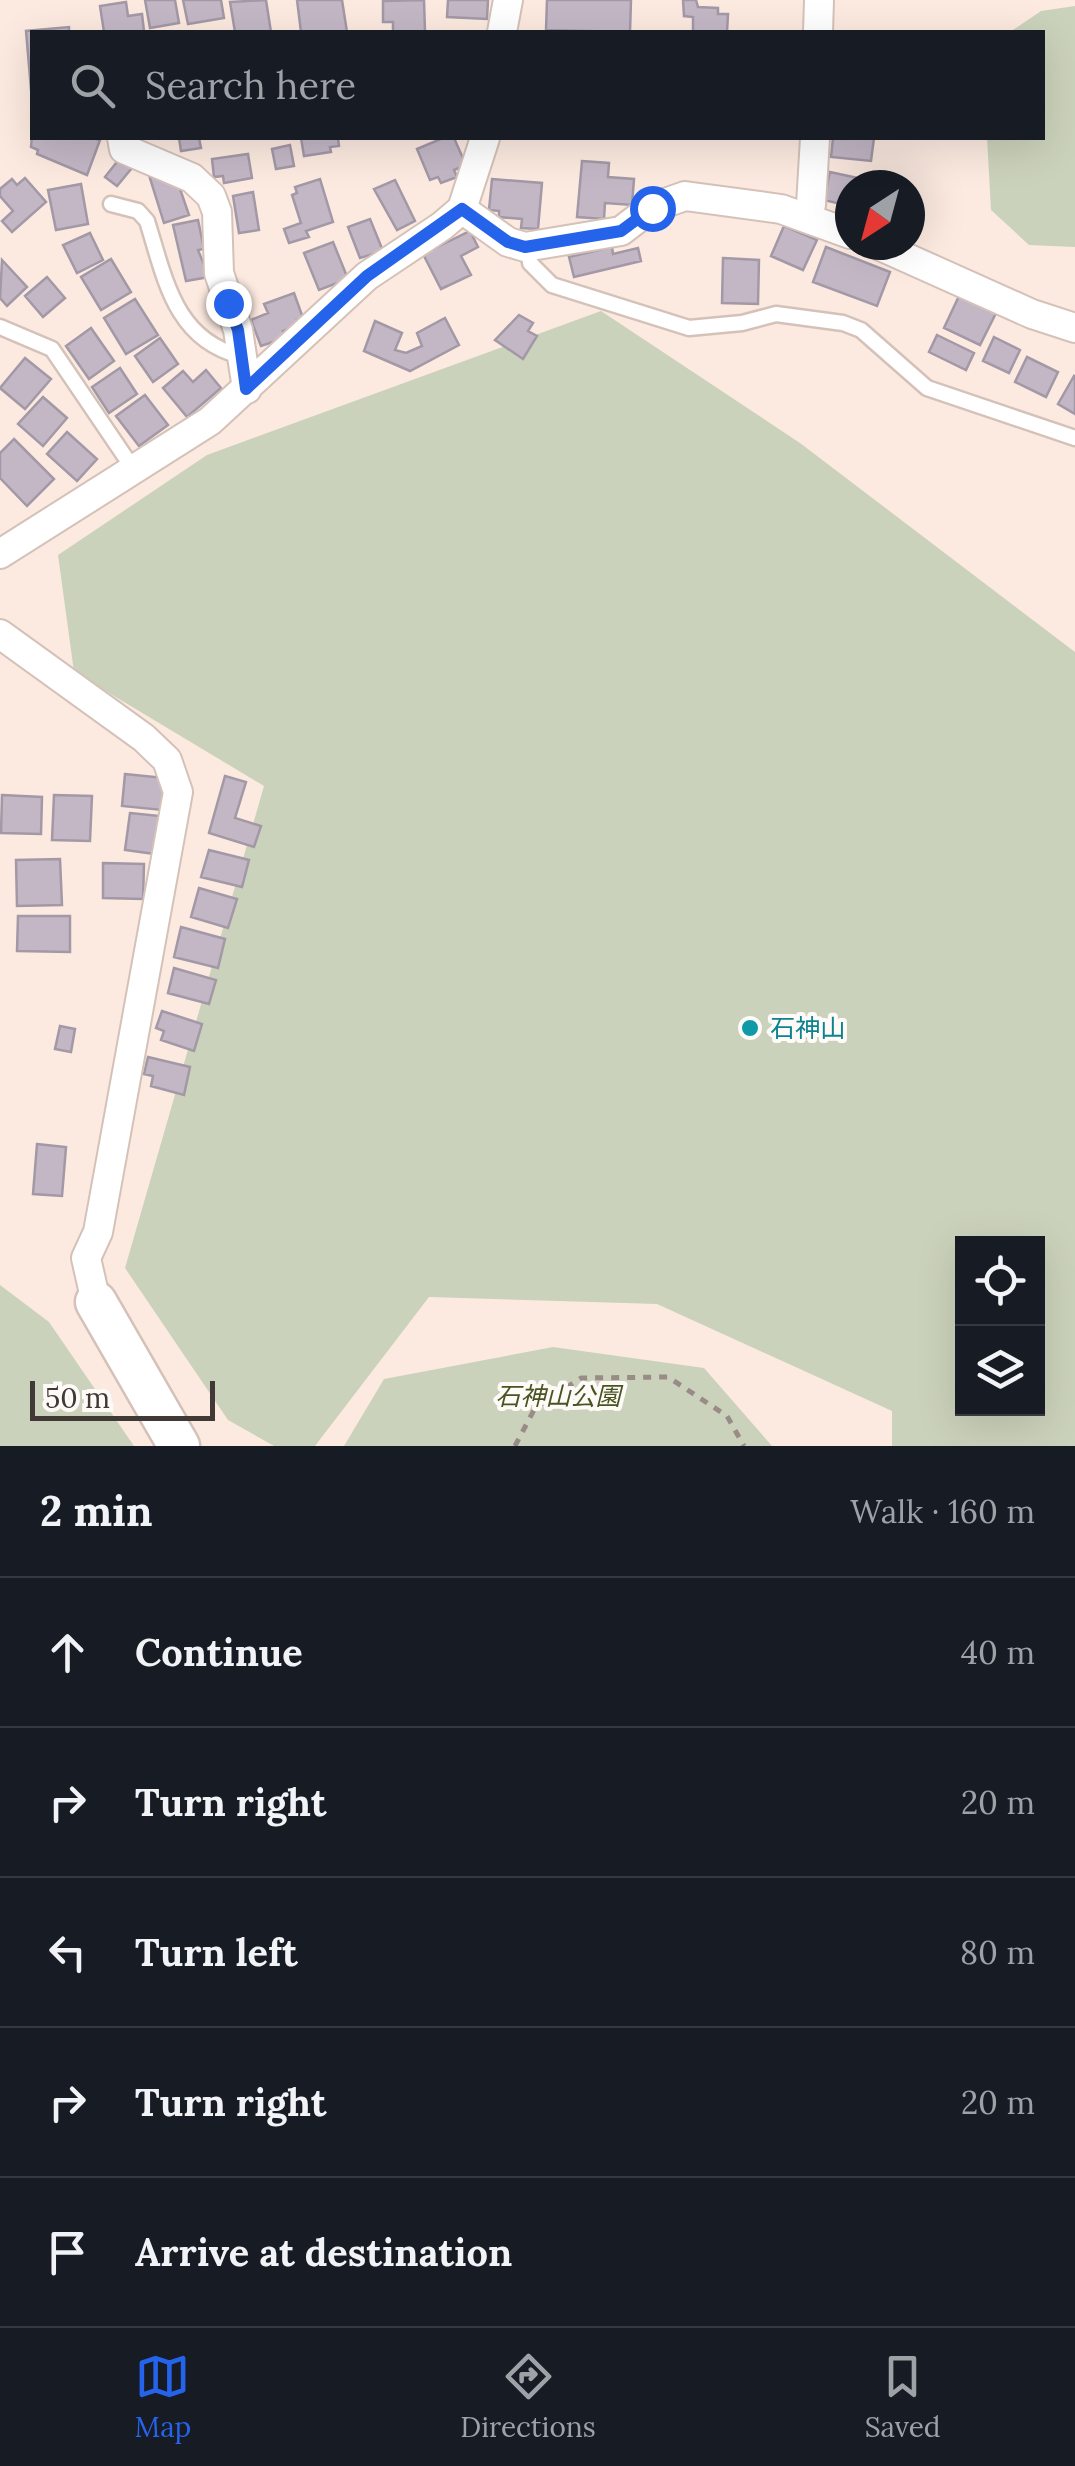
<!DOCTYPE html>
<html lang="en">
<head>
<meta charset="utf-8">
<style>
  :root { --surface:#171b24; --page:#242831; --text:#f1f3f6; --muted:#9ea1a6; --line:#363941; --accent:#2563eb }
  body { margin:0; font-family:Lora,"Noto Sans JP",serif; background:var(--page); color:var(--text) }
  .controls { position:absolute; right:30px; bottom:30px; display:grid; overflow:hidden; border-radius:0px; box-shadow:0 10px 40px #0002 }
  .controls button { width:90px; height:90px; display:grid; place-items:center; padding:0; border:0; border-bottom:2px solid var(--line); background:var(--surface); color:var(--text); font:50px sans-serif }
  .compass { position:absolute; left:835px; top:170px; width:90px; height:90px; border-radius:50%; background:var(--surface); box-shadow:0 10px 40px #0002; rotate:216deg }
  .scale { position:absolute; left:30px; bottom:25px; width:185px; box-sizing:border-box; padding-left:10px; border:5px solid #413936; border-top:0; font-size:28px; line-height:35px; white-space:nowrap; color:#413936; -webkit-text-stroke:8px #fefaf8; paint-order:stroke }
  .stop { position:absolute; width:30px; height:30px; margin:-22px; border:8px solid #2563eb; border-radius:50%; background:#fff }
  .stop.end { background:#2563eb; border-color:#fff; box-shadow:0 2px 10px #0008 }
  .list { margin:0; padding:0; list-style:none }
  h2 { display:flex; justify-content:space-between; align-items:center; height:130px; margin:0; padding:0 40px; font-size:42px }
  h2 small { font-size:32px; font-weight:400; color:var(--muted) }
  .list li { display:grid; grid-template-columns:65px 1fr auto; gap:30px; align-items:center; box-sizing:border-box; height:150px; padding:0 40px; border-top:2px solid var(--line) }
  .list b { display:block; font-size:38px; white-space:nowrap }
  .list em { font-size:32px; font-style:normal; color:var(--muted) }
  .icon { flex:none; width:55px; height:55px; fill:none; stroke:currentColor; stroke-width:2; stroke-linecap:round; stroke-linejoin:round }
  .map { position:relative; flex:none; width:1075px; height:1446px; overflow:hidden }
  .search { position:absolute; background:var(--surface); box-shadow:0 10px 40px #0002; left:30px; right:30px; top:30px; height:110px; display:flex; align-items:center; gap:25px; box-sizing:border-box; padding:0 35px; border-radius:0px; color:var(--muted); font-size:38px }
  .sheet { height:880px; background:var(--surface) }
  nav { display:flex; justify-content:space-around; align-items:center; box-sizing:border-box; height:140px; border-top:2px solid var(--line); background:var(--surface); font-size:28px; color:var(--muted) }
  nav a { display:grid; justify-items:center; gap:5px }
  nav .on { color:var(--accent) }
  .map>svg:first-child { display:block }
</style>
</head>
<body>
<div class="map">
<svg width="1075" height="1446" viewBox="0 0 1075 1446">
  <rect width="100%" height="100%" fill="#fceae0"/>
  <!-- green -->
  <path fill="#cbd2bb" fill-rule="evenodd" d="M1075 6V247L1029 245 991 210 987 138H1042V32H1010L1041 11Z
    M601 311 800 443 1075 652V1446H892V1411L657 1304 429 1297 315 1446H274L228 1420 125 1268 264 786 74 672 58 555 207 455ZM962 1244H1038V1408H962Z
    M0 1285 49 1322 134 1446H0Z
    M553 1347 704 1368 772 1446H344L384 1379Z"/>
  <!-- building -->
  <path fill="#c3b7c6" stroke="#a398a6" stroke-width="2.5" d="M145 0H175L179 23 150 28Z
    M183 0H221L224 18 188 24Z
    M266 0 271 32H235L230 2Z
    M297 0H342L347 32H301Z
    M424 0 425 32H393V22H383V1Z
    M448 0H488L487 19 447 17Z
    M547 0H631L630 32 546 30Z
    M683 0H696L698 7 718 8V14H728L727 32H693V17L684 16Z
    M126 2 128 16 142 14 144 31 104 32 100 6Z
    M69 27V32H32V101L26 31Z
    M32 136 92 138 100 140 87 175 37 154 38 150 31 147Z
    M179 138H199L201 148 181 151Z
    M301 138H338L339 146 330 147 331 152 304 156Z
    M443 138H454L466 165 454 170 457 177 441 183 438 177 430 180 417 149Z
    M833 138H874L871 161 831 157Z
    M290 145 294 166 276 169 272 149Z
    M248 154 252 178 224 183 223 176 214 177 212 159Z
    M120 158 132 168 117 186 105 177Z
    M582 161 609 163 608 177 634 179 632 205 605 203 604 219 577 217Z
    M830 172 867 180 866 185H850V206L824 200Z
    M149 175 177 180 189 215 164 223Z
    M25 178 46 202 12 232 2 221 13 211 0 196V189L12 179 17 185Z
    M320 179 333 222 306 231 309 237 289 243 284 229 301 223 292 195 297 193 295 187Z
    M492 179 542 183 538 229 521 228 522 219 499 217V211L489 210Z
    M395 180 415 221 397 230 374 189Z
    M81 184 88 224 56 230 48 190Z
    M253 192 259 230 239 233 233 196Z
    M370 219 383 251 360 258 348 227Z
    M198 220 204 249 198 250 209 277 186 281 173 225Z
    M784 226 817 240 803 270 771 256Z
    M470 231 478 247 461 256 471 275 441 289 423 254Z
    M90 233 103 260 77 273 63 245Z
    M333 242 348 279 319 290 304 253Z
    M612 247 613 254 638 248 641 261 574 277 569 257Z
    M826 247 890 272 877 306 813 282Z
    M723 258 759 260 758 304 722 303Z
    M111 259 131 292 101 310 81 277Z
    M2 260 27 287 7 306 0 298Z
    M47 277 65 298 43 317 25 296Z
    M294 293 303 318 297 320 299 325 283 331 285 338 261 346 251 320 268 313 264 304Z
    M959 296 996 313 980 345 944 328Z
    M135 299 158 335 126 354 104 318Z
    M519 315 533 323 528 331 537 336 523 359 495 340Z
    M445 318 459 345 410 371 364 351 375 321 402 333 395 350 406 353 422 346 417 333Z
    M91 328 114 361 89 379 66 346Z
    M937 335 974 353 966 370 929 352Z
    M994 337 1020 350 1009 373 983 361Z
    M160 338 178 364 153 382 135 356Z
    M1027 357 1058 372 1046 397 1015 382Z
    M25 358 51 379 25 409 0 388Z
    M120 368 137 394 109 413 92 387Z
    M206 370 221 388 187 417 163 388 183 371 193 382Z
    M1074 376 1075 377V414L1058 404Z
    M145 395 168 425 139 446 116 416Z
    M43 397 67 418 43 446 18 424Z
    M67 432 97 459 77 481 47 454Z
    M14 439 54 479 27 506 0 478V453Z
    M125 774 165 778 162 810 122 806Z
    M225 776 246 782 235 818 261 826 254 847 209 833Z
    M2 795 42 797 41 834 1 833Z
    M54 795 92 796 90 841 52 840Z
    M130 813 160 816 155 854 125 850Z
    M209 850 249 860 242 887 201 877Z
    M60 859 62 905 17 906 16 860Z
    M103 863 144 864 143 899 103 898Z
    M199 888 237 899 228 928 191 917Z
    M18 916H70V952L17 951Z
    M181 927 225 939 218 968 174 957Z
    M174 968 216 980 209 1004 168 993Z
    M162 1011 202 1024 194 1051 161 1040 164 1031 156 1028Z
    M60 1026 75 1029 71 1052 55 1049Z
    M148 1057 190 1067 184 1095 151 1086 153 1076 144 1074Z
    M37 1144 66 1147 62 1196 33 1194Z"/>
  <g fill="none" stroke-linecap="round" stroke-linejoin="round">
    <defs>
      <path id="lane" d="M111 204 138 211 147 221C165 278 174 339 240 356
        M529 246 530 263 552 285 689 328 742 323 776 314 843 323 861 330 927 388 1075 438
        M0 327 52 349 134 470"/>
      <path id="street" d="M502 32 508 0
        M818 32 819 0
        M122 138 124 149 192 178 211 196 217 212 219 273 238 330 247 389
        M462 209 508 242 525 247 621 231 651 208 685 196 781 209 850 234
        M806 217 811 205 815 138
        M878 245 1032 314 1075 328
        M0 554 210 421 367 276 442 226 462 209 485 138
        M0 634 144 738 167 760 178 792 98 1232 86 1258 96 1302"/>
      <path id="secondary" d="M96 1302 179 1446"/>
    </defs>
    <!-- lane casing -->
    <use href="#lane" stroke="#d4c2b9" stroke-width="19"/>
    <!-- street casing -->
    <use href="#street" stroke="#d4c2b9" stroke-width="32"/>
    <!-- secondary casing -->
    <use href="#secondary" stroke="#d4c2b9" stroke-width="45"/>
    <!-- path -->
    <path stroke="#998c86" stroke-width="5" stroke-dasharray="8 8" stroke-linecap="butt" d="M515 1446 535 1408 581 1378 668 1377 727 1416 744 1446"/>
    <!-- lane -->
    <use href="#lane" stroke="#fff" stroke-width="14"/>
    <!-- street -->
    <use href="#street" stroke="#fff" stroke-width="28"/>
    <!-- secondary -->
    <use href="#secondary" stroke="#fff" stroke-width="40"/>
  </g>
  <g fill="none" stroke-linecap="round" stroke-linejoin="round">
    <!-- route -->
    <path stroke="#2563eb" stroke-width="12" d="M228 303 238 330 246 389 367 276 462 209 508 242 525 247 621 231 652 208"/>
  </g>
  <!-- markers -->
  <circle fill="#0f9aa8" stroke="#fefaf8" stroke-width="4" cx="750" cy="1028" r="10"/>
  <g text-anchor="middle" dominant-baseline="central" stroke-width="8" stroke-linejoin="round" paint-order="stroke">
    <!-- culture labels -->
    <g font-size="25" fill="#0d838f" stroke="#fefaf8" text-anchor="start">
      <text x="770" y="1028">石神山</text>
    </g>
    <!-- park labels -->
    <g font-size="25" font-style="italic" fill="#495521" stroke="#fefaf8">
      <text x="558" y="1396">石神山公園</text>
    </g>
  </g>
</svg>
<div class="controls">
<button><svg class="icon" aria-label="locate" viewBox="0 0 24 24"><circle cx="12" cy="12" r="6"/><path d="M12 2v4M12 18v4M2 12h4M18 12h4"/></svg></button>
<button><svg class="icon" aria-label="layers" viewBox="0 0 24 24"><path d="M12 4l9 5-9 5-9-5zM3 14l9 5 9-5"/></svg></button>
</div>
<svg class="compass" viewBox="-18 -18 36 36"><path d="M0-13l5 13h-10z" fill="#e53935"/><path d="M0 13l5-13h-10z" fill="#9ea1a6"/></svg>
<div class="scale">50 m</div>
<div class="stop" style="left:652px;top:208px"></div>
<div class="stop end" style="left:228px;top:303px"></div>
<div class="search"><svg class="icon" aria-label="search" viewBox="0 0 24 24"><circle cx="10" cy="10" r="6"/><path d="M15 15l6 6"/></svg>Search here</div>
</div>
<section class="sheet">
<h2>2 min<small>Walk · 160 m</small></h2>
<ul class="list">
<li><svg class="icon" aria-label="ahead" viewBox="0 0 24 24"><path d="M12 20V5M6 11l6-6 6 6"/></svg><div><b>Continue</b></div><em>40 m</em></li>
<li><svg class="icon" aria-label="right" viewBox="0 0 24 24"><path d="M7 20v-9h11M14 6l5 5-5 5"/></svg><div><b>Turn right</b></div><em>20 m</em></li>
<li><svg class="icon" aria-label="left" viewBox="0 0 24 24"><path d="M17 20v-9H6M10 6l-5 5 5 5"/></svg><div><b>Turn left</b></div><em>80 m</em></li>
<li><svg class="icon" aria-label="right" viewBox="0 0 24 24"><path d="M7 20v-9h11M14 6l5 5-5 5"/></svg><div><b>Turn right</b></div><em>20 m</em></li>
<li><svg class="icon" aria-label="arrive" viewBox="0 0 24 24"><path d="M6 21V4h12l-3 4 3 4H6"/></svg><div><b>Arrive at destination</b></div></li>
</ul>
</section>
<nav>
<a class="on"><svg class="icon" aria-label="map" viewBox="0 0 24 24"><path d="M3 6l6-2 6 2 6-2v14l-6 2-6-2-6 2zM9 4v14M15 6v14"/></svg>Map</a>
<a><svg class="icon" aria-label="directions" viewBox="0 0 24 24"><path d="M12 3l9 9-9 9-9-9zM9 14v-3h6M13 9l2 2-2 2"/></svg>Directions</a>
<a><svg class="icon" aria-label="saved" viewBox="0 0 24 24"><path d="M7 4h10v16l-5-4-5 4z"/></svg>Saved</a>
</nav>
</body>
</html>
